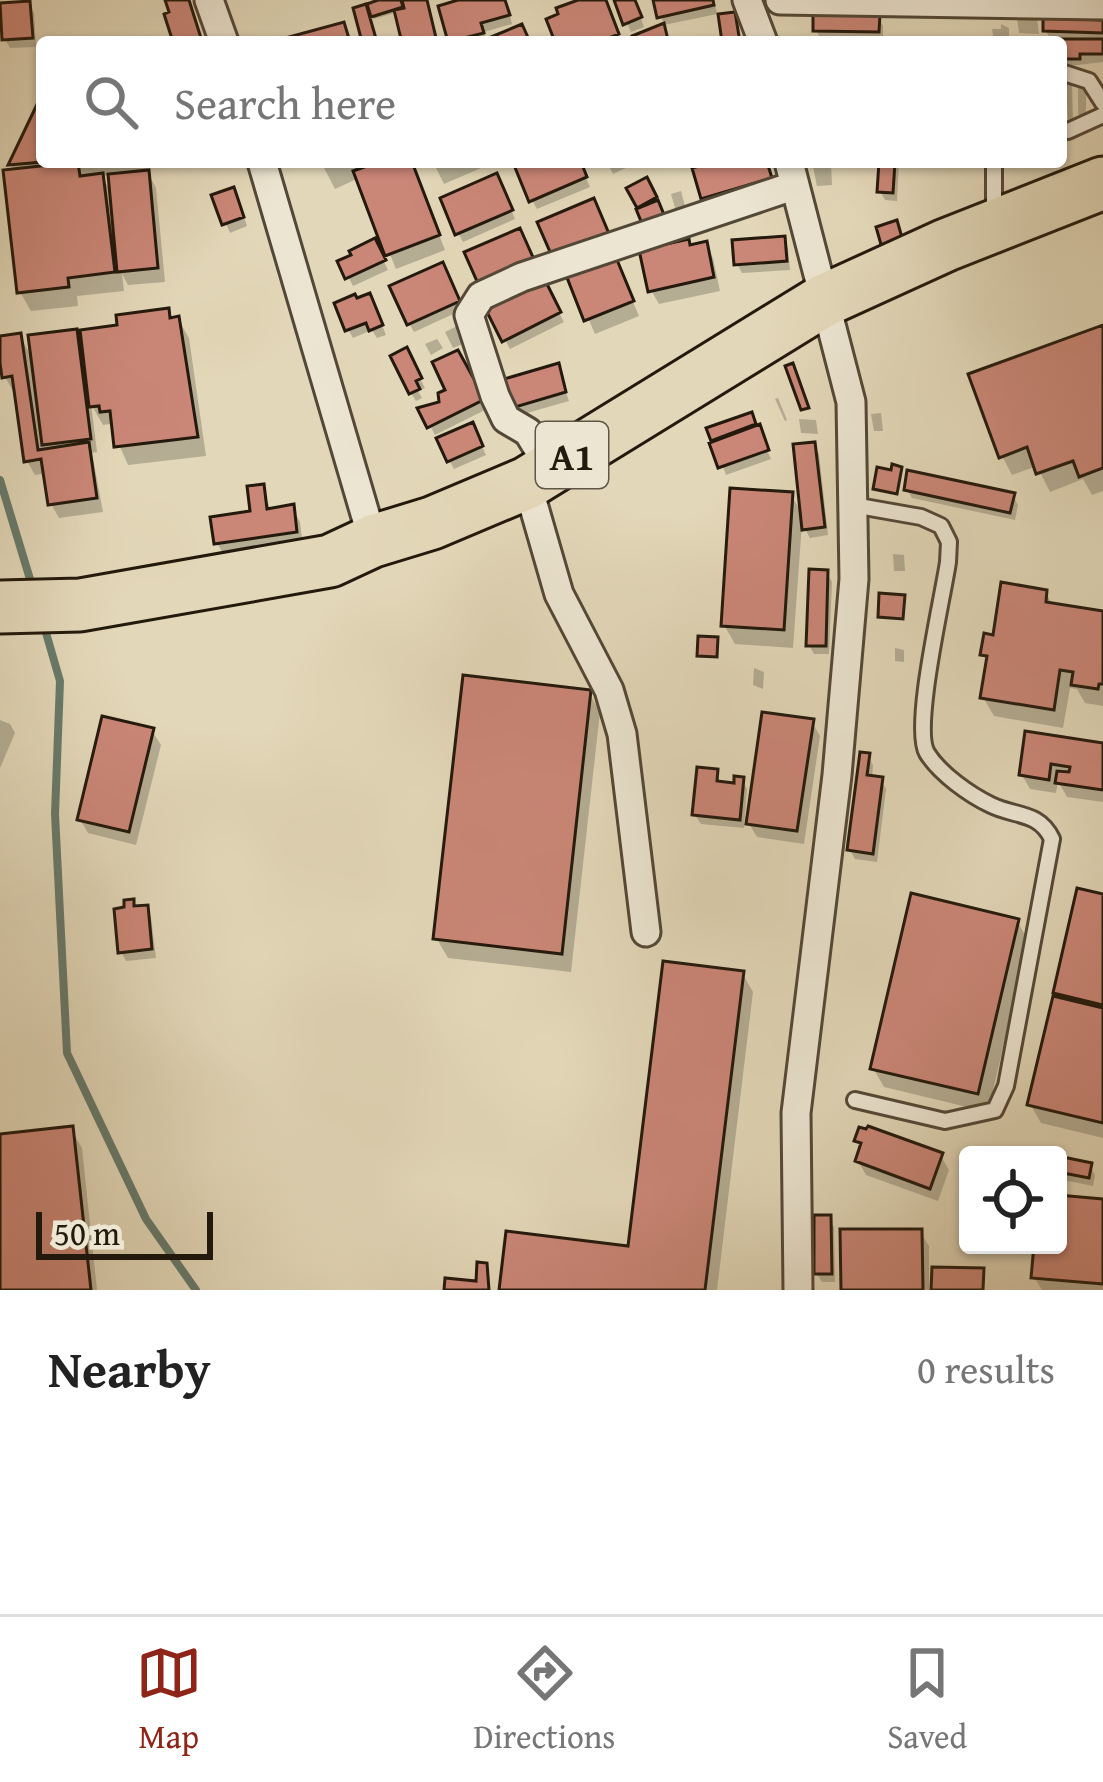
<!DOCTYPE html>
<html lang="en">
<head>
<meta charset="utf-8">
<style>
  :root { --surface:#fff; --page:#f6f6f6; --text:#222; --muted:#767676; --line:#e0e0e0; --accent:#8f2418 }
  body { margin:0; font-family:"Gentium Book Plus",serif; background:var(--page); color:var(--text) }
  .controls { position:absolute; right:36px; bottom:36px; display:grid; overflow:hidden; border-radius:12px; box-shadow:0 3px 9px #0004 }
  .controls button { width:108px; height:108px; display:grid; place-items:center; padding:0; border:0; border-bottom:3px solid var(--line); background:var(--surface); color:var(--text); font:60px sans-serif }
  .scale { position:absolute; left:36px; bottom:30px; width:177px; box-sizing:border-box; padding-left:12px; border:6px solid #23190c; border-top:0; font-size:33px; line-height:42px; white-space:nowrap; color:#23190c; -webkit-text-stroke:9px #ece5d1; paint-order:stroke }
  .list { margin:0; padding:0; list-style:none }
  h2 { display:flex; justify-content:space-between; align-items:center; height:156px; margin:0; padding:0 48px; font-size:51px }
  h2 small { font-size:39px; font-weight:400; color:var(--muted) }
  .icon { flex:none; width:66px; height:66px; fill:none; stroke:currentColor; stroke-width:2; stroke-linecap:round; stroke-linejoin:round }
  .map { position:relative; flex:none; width:1103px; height:1290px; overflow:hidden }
  .search { position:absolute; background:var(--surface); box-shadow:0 3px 9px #0004; left:36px; right:36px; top:36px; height:132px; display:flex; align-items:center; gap:30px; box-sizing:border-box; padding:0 42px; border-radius:12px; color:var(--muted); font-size:45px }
  .sheet { height:324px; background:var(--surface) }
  nav { display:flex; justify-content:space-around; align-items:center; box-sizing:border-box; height:168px; border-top:3px solid var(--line); background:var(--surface); font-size:33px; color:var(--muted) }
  nav a { display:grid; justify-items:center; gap:6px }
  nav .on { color:var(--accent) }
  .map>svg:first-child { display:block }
</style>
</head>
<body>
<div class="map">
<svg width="1103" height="1290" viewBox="0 0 1103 1290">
  <rect width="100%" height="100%" fill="#e2d7b8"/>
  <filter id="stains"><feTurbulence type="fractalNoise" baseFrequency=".00167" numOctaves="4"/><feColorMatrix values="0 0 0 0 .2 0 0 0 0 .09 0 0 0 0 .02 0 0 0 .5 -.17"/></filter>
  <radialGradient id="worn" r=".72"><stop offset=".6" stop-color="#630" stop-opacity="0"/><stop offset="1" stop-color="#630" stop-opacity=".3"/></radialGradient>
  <!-- shadow -->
  <path fill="#0003" fill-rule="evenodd" d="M388 0H399L404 16 426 0 433 42H403L398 12 374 19 370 5Z
    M469 0H506L512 24 484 32 487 42H451L442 8Z
    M586 0H605L622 42H558Z
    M617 0H634L644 27 631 32Z
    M656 0H714L717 14 664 25Z
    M28 4 34 13 36 47 10 48 5 40Z
    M878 17 883 26V40L822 42 816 30Z
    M1017 18H1037L1039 34 1019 33Z
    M1103 23V62L1061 67V42H1043H1052L1046 31Z
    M1001 24 1009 28V42H994L992 29H1001Z
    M1070 81 1072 85 1073 122 1068 119 1066 82Z
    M1078 82 1086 86V119L1078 114Z
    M42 101V162H147L148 173 156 188 165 282 128 285 122 274 124 291 77 296 78 306 31 311 20 292 15 171 11 165ZM111 175 113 196 102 176Z
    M321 162H411L445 250 396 269 359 178 335 189Z
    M433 162H495L444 184Z
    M528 162H579L590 187 537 209 532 200Z
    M607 162H639L613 174Z
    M724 162H767L774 187 709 206 704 198Z
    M812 162H831L832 185 817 186Z
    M882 162H899L897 201 885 200 880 191Z
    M501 185 515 219 463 242 458 233Z
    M681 191 682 195 688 216 677 215 671 194Z
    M215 197 238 200 247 226 230 233Z
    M783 240 788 248 790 270 742 273 737 264Z
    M374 242 388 270 353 286 341 263Z
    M705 244 713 258 720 291 659 304 651 290 691 248Z
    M577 268 621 273 639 316 595 334 568 272Z
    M446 274 462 310 414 332 409 323Z
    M544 284 564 322 510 349 490 311Z
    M374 305 386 335 377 338 372 330 353 338 348 329Z
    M167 312 172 320 178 319 189 338 206 456 128 465 110 424 103 425 91 404 97 452 92 453 103 512 59 518 51 504 46 473 35 475 27 461 17 390 13 391 5 377 0 339 20 336 34 361 75 332 85 350 120 328Z
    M457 326 465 343 453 348 445 332Z
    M1103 328V491L1092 495 1083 479 1050 492 1037 466 1012 475 1002 456Z
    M437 339 443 348 431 355 425 344Z
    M406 351 425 388 418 391 422 398 416 401 411 393Z
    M456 354 487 409 435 435 422 410 443 404 449 391Z
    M557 367 569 401 520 415 515 407Z
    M778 398 787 420 785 421 775 399Z
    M881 413 883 431H874L871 414Z
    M750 415 771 459 726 475 710 430Z
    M799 419 816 420 818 434 801 433Z
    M477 435 486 455 454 469 449 460Z
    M814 445 819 454 828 535 810 538 802 523 793 648 735 644 724 625 791 495 804 516Z
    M262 487 271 511 292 508 300 522 303 546 225 557 217 543 254 513Z
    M907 489 1013 496 1018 505 1015 520 912 498Z
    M893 554 904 555 905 571H894Z
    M827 573 832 582 829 654H814L809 645Z
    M1046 593 1053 606 1103 615V706L1085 703 1077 689 1070 688 1063 728 994 716 983 697 988 664 983 654Z
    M895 648 904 650V662L895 661Z
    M754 668 764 672 763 689 753 685Z
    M589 693 600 712 571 972 448 958 437 939Z
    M0 720 10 724 15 733 0 768Z
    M812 722 820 736 804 844 757 837 745 817H750Z
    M152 731 161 745 136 845 88 833 80 819Z
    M1028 735 1103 746V802L1067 797 1058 781 1056 793 1030 789 1022 775Z
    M868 756 873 765 872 779 881 780 886 789 877 862 855 859 850 850Z
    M716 772 721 784 736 786 742 780 747 789 744 828 701 824 695 815Z
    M1103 897V1138L1041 1123 1030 1104 1061 1001 1056 992Z
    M146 908 151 917 156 958 126 961 121 952 136 909Z
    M1017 921 1028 940 988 1112 884 1087 873 1068Z
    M742 973 753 992 717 1290H502L631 1250Z
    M71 1129 82 1148 97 1290H0V1137Z
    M857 1140 941 1156 949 1170 938 1201 866 1175 858 1161 862 1150Z
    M1058 1159 1090 1166 1095 1175 1093 1186 1058 1179Z
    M1058 1198 1103 1202V1290H1042L1034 1277 1037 1245H1058Z
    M829 1218 834 1227 835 1282H822L817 1274Z
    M920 1232 929 1246V1290H844Z"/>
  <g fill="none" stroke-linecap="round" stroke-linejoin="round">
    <!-- stream -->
    <path stroke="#677a6b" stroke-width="8" d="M0 480 33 589
      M44 626 60 681 55 814 67 1053 146 1219 196 1290"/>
  </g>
  <!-- building -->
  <path fill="#ca8677" stroke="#23190c" stroke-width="3" d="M165 0H189L201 38 173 42 164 14 169 12Z
    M378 0H401L403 7 371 17 367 4Z
    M402 0H427L437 42H396L401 39 394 10 404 8Z
    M458 0H505L510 15 481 23 484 33 448 42 438 6Z
    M578 0H606L619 34 599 42H555L546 19 558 14 556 8Z
    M614 0H635L642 17 623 25Z
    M653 0H713L714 5 657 18Z
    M30 1 33 38 2 40 0 3Z
    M366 4 377 42H362L353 8Z
    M735 12 740 42H722L718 14Z
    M813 13 880 14 879 32 813 31Z
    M1043 18 1103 20V33L1043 31Z
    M344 22 350 42H291L289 37Z
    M664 23 668 40 633 42 632 36Z
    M522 24 530 42H479Z
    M1040 39H1103V54H1080V59H1061V42H1040Z
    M42 94 43 162 8 165Z
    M78 162 80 176 103 173 115 272 68 278 69 287 17 293 3 170Z
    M378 162H412L440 235 385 256 353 171Z
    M520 162H581L587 177 529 202 514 165Z
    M714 162H767L772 178 701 199 692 168Z
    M879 162H895L893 193 877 192Z
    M149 170 158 268 117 272 108 174Z
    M497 173 513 210 455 235 440 198Z
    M647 177 657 197 637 208 626 188Z
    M234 187 244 217 222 225 211 195Z
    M594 198 610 236 554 261 537 222Z
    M658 200 665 217 643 226 636 209Z
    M897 220 903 241 882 248 876 227Z
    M520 228 536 264 480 288 464 252Z
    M785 236 787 261 734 265 732 240Z
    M375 238 386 260 345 279 337 261 351 255 349 251Z
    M689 239 690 245 707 241 714 277 648 292 639 250Z
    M615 255 634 301 584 321 566 275Z
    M443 262 460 301 407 325 389 286Z
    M545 280 561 312 502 342 486 310Z
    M370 293 383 325 369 331 366 323 345 331 334 303 355 294 357 298Z
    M169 308 170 318 179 316 198 437 114 447 110 411 100 412 99 406 89 407 80 330 117 325 116 315Z
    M1103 325V468L1079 477 1073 461 1036 474 1027 447 999 458 968 374Z
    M77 329 91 439 42 445 28 335Z
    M21 333 38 450 89 442 97 498 48 505 41 459 24 462 12 376 2 378 0 363V336Z
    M407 347 422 378 416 381 420 389 409 394 390 356Z
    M458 350 485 399 427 428 417 408 439 402 438 393 445 390 432 362Z
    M559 363 566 392 512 408 504 379Z
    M793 363 809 408 801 410 785 366Z
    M752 412 756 424 711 441 706 428Z
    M473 422 483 446 447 462 436 438Z
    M760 424 769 450 718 468 709 443Z
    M815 442 825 527 802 530 793 444Z
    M892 464 902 467 897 494 873 489 877 467 891 470Z
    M907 470 1015 493 1010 513 904 490Z
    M264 484 267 509 294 504 297 532 214 544 210 517 250 511 247 486Z
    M730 488 793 492 784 630 721 626Z
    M809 569 828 570 826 646H806Z
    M1001 582 1047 590 1046 602 1103 611V684H1099L1098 689 1071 685 1073 672 1060 670 1054 710 980 698 987 656 980 655 984 633 993 635Z
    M879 593 905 595 903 619 878 617Z
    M698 636 718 637 717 657 697 656Z
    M463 675 591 690 562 954 433 939Z
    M762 712 814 719 797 831 746 824Z
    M102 716 154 728 129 832 77 820Z
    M1025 731 1103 743V790L1055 783 1057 771 1069 772 1070 767 1051 764 1049 780 1019 775Z
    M860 752 870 753 867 775 883 777 873 854 847 850Z
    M697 767 718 769 717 781 734 783V776L744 777 740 820 692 815Z
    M1077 888 1103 894V1005L1053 993Z
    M911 893 1019 919 978 1094 870 1069Z
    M134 899V906L148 905 152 949 118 953 114 909 124 907V900Z
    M663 961 744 971 705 1290H499L506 1231 628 1246Z
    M1053 996 1103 1008V1123L1027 1105Z
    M73 1126 91 1290H0V1134Z
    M868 1126 943 1153 930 1189 855 1161 861 1143 854 1141 859 1127 866 1129Z
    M1058 1156 1092 1163 1089 1178 1058 1172Z
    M1058 1195 1103 1199V1284L1031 1278 1034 1245H1058Z
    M814 1215H831L832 1274H814Z
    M840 1229H922L923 1290H841Z
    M477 1262 487 1263 489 1290H444L445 1278 476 1281Z
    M932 1267 984 1268 983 1290H931Z"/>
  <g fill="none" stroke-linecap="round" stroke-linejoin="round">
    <defs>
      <path id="lane" d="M1061 72 1089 81 1103 103
        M1061 130 1068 131 1103 115
        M994 213V162
        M853 505 921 517 941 526 949 542 948 562C943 597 912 728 927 753 940 774 970 795 991 805 1015 817 1039 811 1052 839L1006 1086 995 1110 945 1121 855 1100"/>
      <path id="street" d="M209 0 224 42
        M747 0 763 42
        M780 0 1103 5
        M262 162 373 541
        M789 162 851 402 854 579 837 775 796 1113 798 1290
        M550 468 528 432 506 419 495 396 469 315 481 296 522 277 793 186
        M527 483 559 594 609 690 622 734 646 932"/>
      <path id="highway" d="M0 607 80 605 330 561 373 541 432 523 527 483 823 301 946 245 1103 183"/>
    </defs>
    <!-- lane casing -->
    <use href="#lane" stroke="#534837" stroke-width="20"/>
    <!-- street casing -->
    <use href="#street" stroke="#534837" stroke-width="33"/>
    <!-- highway casing -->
    <use href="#highway" stroke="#23190c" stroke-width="57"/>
    <!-- lane -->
    <use href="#lane" stroke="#ece5d1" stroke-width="14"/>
    <!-- street -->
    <use href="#street" stroke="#ece5d1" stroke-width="27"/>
    <!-- highway -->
    <use href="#highway" stroke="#e2d7b8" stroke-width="51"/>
  </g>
  <g text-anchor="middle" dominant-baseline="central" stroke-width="10" stroke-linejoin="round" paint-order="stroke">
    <!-- shield labels -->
    <rect fill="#ece5d1" stroke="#5f5647" stroke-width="3" x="536" y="422" width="72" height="66" rx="9"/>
    <g font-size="39" font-weight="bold" fill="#23190c">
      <text x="572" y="455">A1</text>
    </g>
  </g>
  <rect width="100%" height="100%" filter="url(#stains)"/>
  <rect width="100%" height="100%" fill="url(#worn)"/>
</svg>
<div class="controls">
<button><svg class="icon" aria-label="locate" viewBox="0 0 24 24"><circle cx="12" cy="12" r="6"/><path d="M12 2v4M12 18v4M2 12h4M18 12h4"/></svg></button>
</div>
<div class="scale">50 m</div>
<div class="search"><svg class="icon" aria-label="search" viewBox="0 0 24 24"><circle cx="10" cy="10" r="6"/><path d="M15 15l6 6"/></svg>Search here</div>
</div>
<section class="sheet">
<h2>Nearby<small>0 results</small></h2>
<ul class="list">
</ul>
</section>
<nav>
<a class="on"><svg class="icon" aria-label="map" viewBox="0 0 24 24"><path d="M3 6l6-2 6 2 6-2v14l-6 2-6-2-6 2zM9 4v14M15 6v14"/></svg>Map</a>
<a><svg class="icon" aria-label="directions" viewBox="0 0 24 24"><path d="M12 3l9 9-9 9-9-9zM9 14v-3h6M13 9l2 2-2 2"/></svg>Directions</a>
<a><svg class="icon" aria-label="saved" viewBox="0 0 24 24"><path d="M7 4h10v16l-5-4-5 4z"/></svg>Saved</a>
</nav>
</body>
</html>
